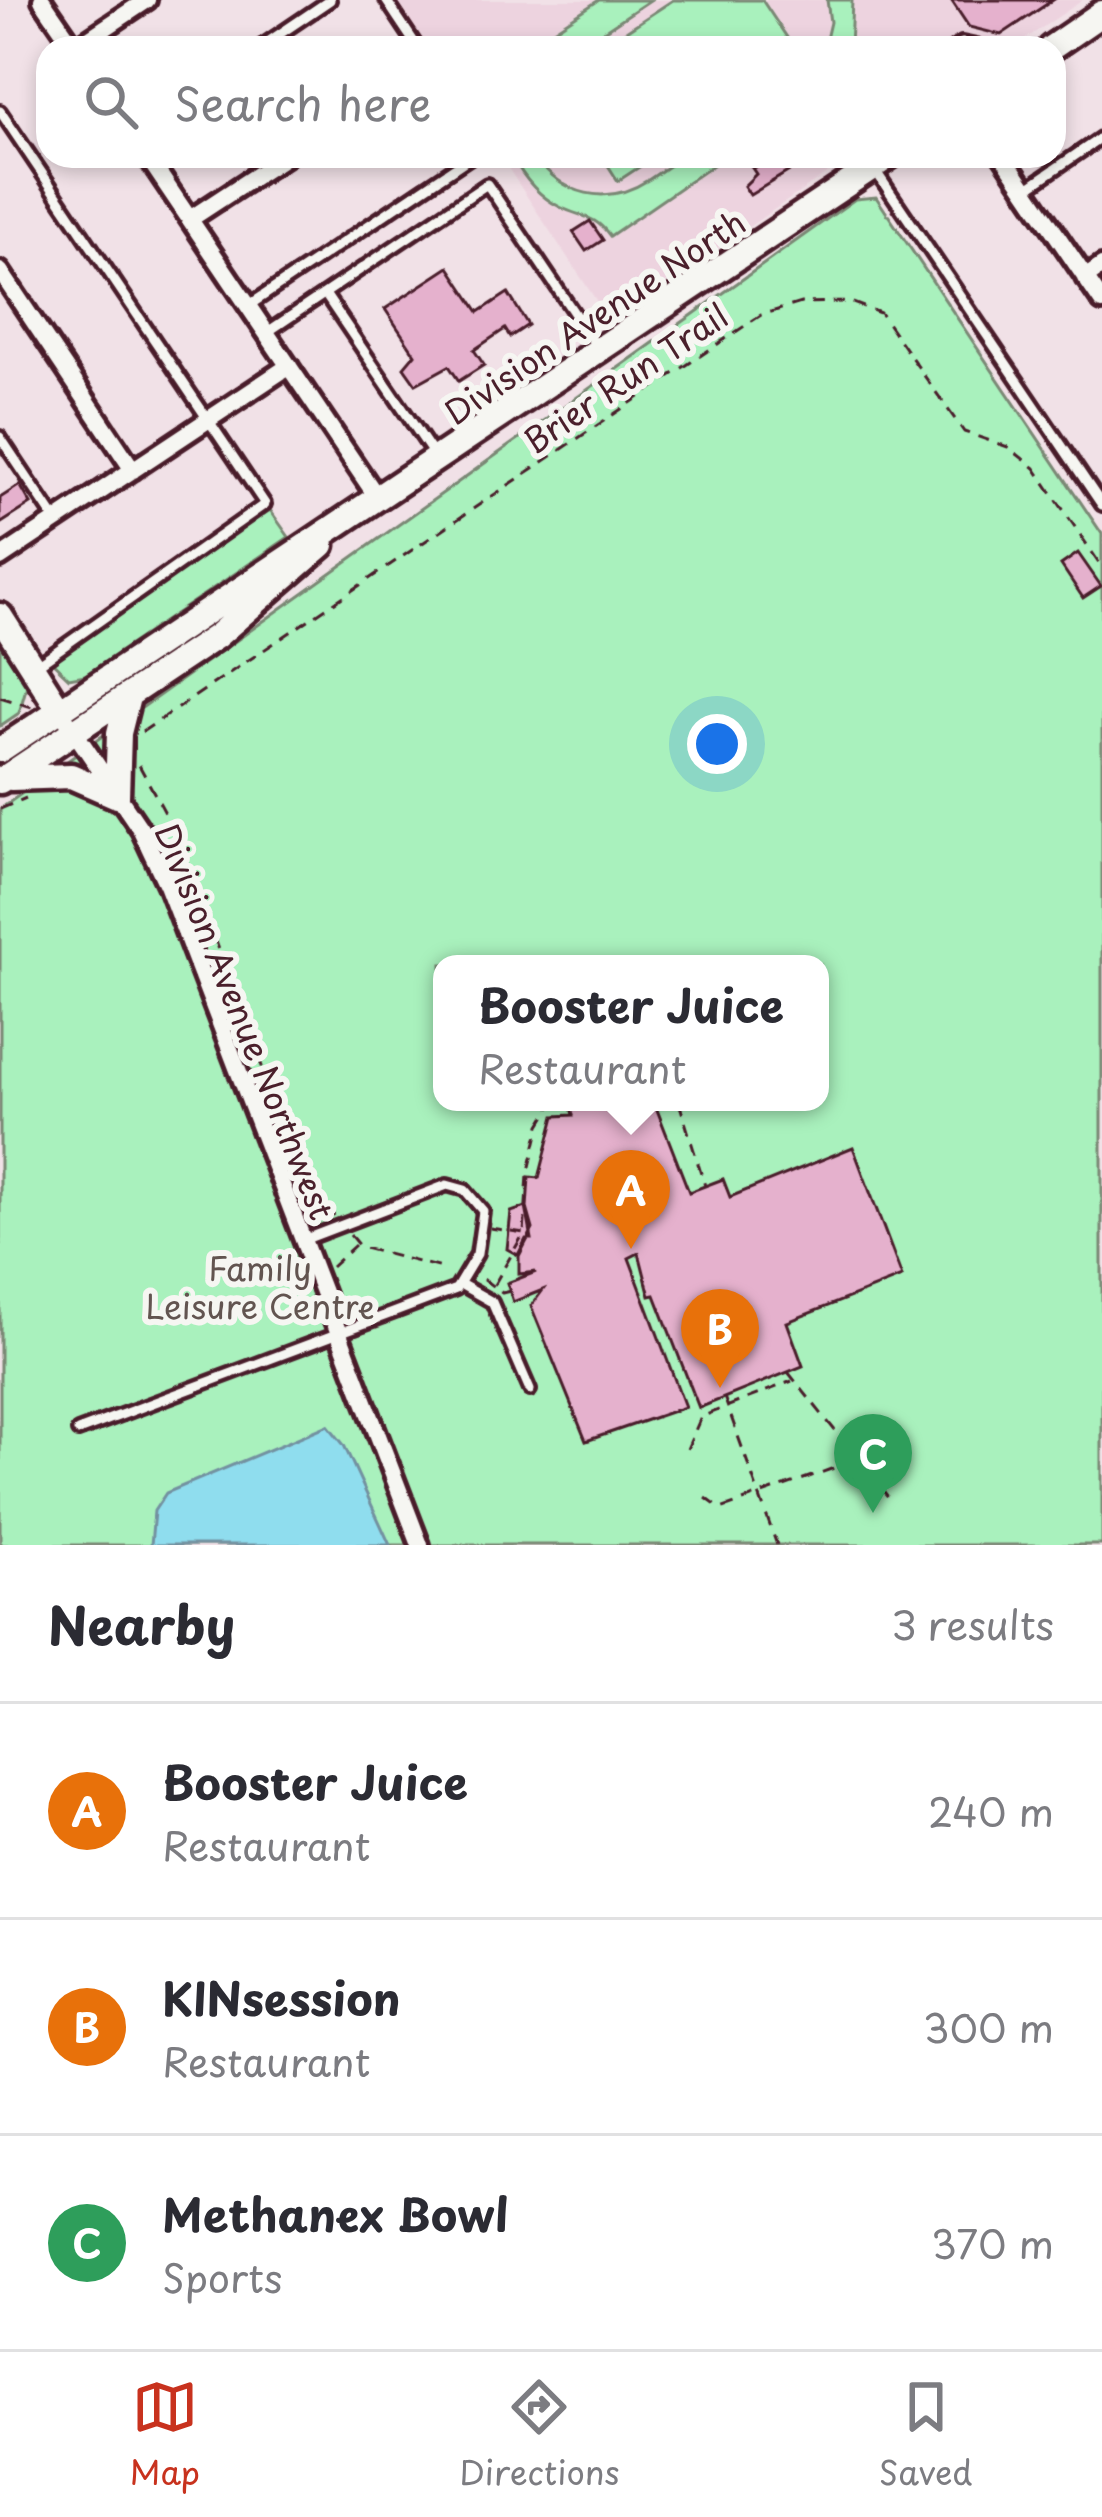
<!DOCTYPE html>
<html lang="en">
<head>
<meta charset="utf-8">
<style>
  :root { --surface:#fff; --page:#f2f2f3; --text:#2b2b33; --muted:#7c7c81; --line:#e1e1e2; --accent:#c8321e }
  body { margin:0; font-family:"Playpen Sans",sans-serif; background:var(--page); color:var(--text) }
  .you { position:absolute; left:717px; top:744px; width:42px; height:42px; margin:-30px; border:9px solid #fff; border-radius:50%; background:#1a73e8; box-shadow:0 0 0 18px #1a73e833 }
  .badge { display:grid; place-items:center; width:78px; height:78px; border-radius:50%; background:var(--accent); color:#fff; font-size:39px; font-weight:700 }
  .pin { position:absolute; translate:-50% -99px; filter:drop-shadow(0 3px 6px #0008) }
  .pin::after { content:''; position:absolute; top:63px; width:42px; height:36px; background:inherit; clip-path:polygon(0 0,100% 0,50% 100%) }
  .popup { position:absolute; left:433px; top:955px; width:396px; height:156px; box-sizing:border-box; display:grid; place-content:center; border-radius:24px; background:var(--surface); filter:drop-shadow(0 3px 9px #0005); font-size:39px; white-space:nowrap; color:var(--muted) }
  .popup b { font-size:45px; color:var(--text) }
  .popup::after { content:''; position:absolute; left:50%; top:100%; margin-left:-24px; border:24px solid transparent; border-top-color:var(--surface) }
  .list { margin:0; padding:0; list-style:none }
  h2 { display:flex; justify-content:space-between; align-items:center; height:156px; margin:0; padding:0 48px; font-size:51px }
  h2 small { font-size:39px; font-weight:400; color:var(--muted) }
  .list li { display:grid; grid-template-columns:78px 1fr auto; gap:36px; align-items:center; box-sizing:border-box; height:216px; padding:0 48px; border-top:3px solid var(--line) }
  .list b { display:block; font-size:45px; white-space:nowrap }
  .list p { margin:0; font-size:39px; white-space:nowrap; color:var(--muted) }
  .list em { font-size:39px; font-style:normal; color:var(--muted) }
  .icon { flex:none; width:66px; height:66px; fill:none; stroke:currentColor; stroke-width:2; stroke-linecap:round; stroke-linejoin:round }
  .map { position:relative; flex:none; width:1102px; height:1545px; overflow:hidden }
  .search { position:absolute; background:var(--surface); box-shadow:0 6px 18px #0003; left:36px; right:36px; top:36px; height:132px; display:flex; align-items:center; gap:30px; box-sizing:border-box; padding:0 42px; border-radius:36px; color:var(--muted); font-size:45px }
  .sheet { height:804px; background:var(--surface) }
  nav { display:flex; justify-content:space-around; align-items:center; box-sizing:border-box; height:168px; border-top:3px solid var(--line); background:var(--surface); font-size:33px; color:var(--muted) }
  nav a { display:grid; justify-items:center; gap:6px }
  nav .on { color:var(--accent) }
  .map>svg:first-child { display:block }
</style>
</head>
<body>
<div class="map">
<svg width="1102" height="1545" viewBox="0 0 1102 1545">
  <rect width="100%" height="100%" fill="#f1e1e7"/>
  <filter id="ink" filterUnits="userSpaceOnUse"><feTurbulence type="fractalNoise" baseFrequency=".00833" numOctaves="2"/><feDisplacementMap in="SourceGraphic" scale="24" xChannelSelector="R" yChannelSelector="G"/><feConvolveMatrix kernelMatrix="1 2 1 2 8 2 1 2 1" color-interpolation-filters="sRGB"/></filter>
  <g filter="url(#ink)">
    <!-- built -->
    <path fill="#edd3df" d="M395 0H1083L1012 48H427Z
      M500 156H853L610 321Z"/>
    <!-- green -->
    <path fill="#a9f1bd" stroke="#7a8874" stroke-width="3" fill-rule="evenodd" d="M599 0H650L578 48H526Z
      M673 0H762L794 48H600Z
      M827 0H852L850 48H824L830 22Z
      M512 156H535C563 196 606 207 648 180 660 173 675 159 688 156 700 154 714 156 726 156L610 236C594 214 582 218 560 207 538 196 523 177 512 156Z
      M602 156H656L618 181Z
      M876 197 1102 534V1545H0V809L855 199ZM442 964H820V1102H442Z
      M270 510 289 537 85 675 69 678 49 659Z
      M0 644 27 685 19 713 0 726Z"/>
    <!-- water -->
    <path fill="#8fddee" stroke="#7391a0" stroke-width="3" d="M328 1425 344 1445 390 1545H151L154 1511 166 1493Z"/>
    <!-- building -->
    <path fill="#e5b1cd" stroke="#4a1f2b" stroke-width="3" d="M951 0H1053L1001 35 969 27Z
      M783 156 809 159 750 195 744 186 756 174 752 168Z
      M590 221 603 240 586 251 573 232Z
      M449 267 479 312 508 293 528 325 510 337 505 329 474 350 484 365 459 381 449 366 416 384 404 367 415 354 385 309Z
      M20 485 31 504 0 524V498Z
      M1078 553 1101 586 1083 598 1061 565Z
      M583 1102H654L689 1192 723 1179 730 1197 853 1147 902 1277 787 1322 803 1366 699 1408 655 1295 650 1296 639 1253 629 1258 685 1407 586 1441 531 1306 543 1290 513 1302 507 1283 536 1272 519 1274V1256L533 1229 527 1208 529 1177 539 1178 555 1116 573 1115 571 1107Z
      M526 1207 532 1239H526L518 1255 507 1249 511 1212Z"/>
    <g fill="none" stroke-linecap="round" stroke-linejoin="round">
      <defs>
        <path id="lane" d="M386 0 418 48
          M259 48 330 0
          M954 48 962 43 986 48
          M0 111 265 504 34 667
          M873 167 1102 505
          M1026 189 1102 137
          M325 294 436 458
          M248 306 472 156
          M266 333 487 184 597 347
          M0 437 56 521
          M462 1285 492 1302 530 1390
          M78 1431 456 1289 477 1254 483 1211 465 1190 447 1185 303 1240"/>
        <path id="street" d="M42 0 75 48
          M75 48 147 0
          M147 156 379 500
          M1003 156 1102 302
          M190 219 286 156
          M0 271 133 470
          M1085 278 1102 266
          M0 558 289 366
          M59 709 141 830 167 885 420 1545"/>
        <path id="secondary" d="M1051 48 1102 13
          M0 616 59 709
          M0 750 889 156
          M11 778 71 776 117 796 119 733 128 697
          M0 781 217 636 322 545"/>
      </defs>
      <!-- lane casing -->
      <use href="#lane" stroke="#4a1f2b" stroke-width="18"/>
      <!-- street casing -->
      <use href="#street" stroke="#4a1f2b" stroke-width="26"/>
      <!-- secondary casing -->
      <use href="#secondary" stroke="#4a1f2b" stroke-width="33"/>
      <!-- path -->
      <path stroke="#4a1f2b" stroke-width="3" stroke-dasharray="12 9" stroke-linecap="butt" d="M0 697 32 707
        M142 732 761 315 801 303 850 302 880 313 964 432 1008 447 1035 468 1102 567
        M139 765 176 833 274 1099 286 1112 306 1169 334 1216
        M0 809 26 798
        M679 1102 705 1186
        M490 1228 532 1234
        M350 1235 360 1247 441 1268
        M331 1267 355 1245
        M483 1279 502 1293 510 1291
        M494 1285 524 1233 528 1175 540 1125 554 1102
        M788 1372 893 1503
        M724 1397 777 1545
        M687 1449 701 1417 792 1381
        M706 1498 721 1509 856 1460"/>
      <!-- lane -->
      <use href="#lane" stroke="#f6f6f2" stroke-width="9"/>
      <!-- street -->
      <use href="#street" stroke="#f6f6f2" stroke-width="16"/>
      <!-- secondary -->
      <use href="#secondary" stroke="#f6f6f2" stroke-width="24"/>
    </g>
  </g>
  <g text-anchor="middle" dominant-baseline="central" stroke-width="12" stroke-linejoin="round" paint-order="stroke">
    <!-- street labels -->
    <g font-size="33" fill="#4a1f2b" stroke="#f6f6f2">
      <text transform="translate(594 316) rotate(-34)">Division Avenue North</text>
      <text transform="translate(625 377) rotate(-34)">Brier Run Trail</text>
      <text transform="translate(246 1021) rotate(68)">Division Avenue Northwest</text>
    </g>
    <!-- park labels -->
    <g font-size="33" fill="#625450" stroke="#f6f6f2">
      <text x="260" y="1267">Family<tspan x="260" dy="38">Leisure Centre</tspan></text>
    </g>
  </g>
</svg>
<div class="you"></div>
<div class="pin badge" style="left:631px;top:1249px;background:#e8710a">A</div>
<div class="popup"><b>Booster Juice</b>Restaurant</div>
<div class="pin badge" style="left:720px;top:1388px;background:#e8710a">B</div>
<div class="pin badge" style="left:873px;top:1513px;background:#2e9e5b">C</div>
<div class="search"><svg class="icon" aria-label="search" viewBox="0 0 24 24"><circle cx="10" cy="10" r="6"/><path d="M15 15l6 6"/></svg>Search here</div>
</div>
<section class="sheet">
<h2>Nearby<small>3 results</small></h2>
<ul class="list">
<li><span class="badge" style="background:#e8710a">A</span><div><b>Booster Juice</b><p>Restaurant</p></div><em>240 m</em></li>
<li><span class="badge" style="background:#e8710a">B</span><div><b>KINsession</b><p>Restaurant</p></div><em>300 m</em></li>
<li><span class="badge" style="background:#2e9e5b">C</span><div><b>Methanex Bowl</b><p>Sports</p></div><em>370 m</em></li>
</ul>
</section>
<nav>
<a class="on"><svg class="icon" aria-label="map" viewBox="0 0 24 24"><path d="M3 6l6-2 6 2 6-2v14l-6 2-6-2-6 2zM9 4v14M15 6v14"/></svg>Map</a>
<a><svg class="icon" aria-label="directions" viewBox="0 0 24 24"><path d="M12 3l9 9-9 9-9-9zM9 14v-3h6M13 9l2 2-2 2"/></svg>Directions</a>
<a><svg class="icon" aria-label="saved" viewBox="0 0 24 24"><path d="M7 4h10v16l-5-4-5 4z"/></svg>Saved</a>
</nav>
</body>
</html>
